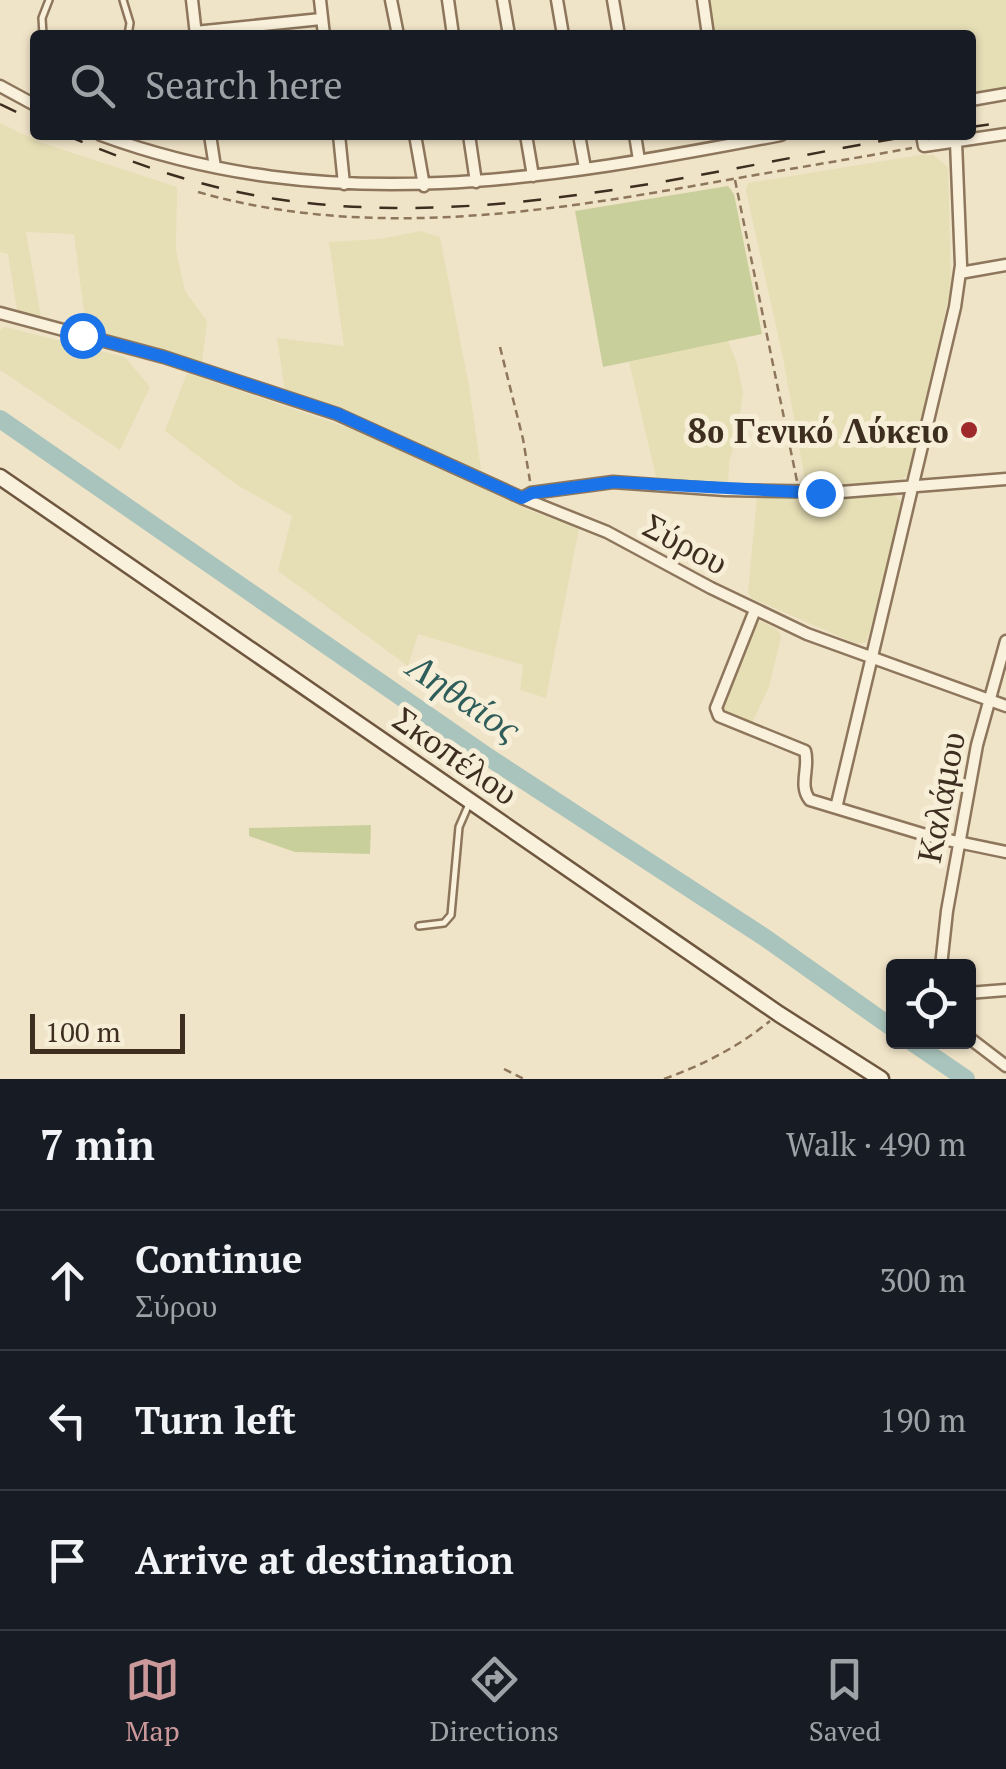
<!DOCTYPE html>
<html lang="en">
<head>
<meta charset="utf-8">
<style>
  :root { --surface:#171b24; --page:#20242c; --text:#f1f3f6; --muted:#9ea1a6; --line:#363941; --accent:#cc999b }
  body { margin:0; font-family:"PT Serif",serif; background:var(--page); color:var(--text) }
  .controls { position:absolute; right:30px; bottom:30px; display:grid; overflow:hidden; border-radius:10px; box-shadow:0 2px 8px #0004 }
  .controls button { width:90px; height:90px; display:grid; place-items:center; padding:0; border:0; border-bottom:2px solid var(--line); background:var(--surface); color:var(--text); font:50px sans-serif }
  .scale { position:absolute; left:30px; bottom:25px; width:155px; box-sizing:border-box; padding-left:10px; border:5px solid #3d2e20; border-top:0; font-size:28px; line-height:35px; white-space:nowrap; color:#3d2e20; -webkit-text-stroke:8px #f7eed8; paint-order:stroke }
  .stop { position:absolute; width:30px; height:30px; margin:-22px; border:8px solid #1a73e8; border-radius:50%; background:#fff }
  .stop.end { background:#1a73e8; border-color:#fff; box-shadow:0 2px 10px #0008 }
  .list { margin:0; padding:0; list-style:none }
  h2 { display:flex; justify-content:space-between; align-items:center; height:130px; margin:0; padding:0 40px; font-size:42px }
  h2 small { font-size:32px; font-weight:400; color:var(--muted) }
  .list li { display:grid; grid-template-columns:65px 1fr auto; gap:30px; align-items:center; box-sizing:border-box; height:140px; padding:0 40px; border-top:2px solid var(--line) }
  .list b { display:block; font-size:38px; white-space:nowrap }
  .list p { margin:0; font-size:32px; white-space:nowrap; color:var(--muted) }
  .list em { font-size:32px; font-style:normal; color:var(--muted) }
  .icon { flex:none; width:55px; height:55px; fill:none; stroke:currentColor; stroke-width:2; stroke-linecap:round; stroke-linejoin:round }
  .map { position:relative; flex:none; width:1006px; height:1079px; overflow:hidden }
  .search { position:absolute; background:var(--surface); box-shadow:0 2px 8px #0004; left:30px; right:30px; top:30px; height:110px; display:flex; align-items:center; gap:25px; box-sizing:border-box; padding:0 35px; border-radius:10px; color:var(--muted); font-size:38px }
  .sheet { height:550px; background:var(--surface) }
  nav { display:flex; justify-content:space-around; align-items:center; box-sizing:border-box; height:140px; border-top:2px solid var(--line); background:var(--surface); font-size:28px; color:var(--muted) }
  nav a { display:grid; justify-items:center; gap:5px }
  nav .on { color:var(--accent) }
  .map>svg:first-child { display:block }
</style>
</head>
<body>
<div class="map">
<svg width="1006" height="1079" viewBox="0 0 1006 1079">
  <rect width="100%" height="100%" fill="#f0e4c8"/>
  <!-- farmland -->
  <path fill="#e6deb5" d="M710 0H1006V90L971 96V35H715Z
    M0 123 42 143 177 187 176 250 185 291 207 321 202 363 86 328 74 234 26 232 41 317 17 310 8 254 0 252Z
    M920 155H933L948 167 951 287 908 477 877 484 812 487 806 485 783 358 746 191 748 183Z
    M421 231 440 237 469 386 481 469 476 470 387 428 285 392 277 338 344 346 329 242 380 239Z
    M5 327 125 357 150 387 120 450 0 370V330Z
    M728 341 737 363 743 392 737 437 729 462 728 486 657 481 629 362Z
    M187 373 352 429 531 511 579 528 546 698 520 690 523 665 418 634 408 666 278 571 292 516 237 485 165 431Z
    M891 494 901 501V510L867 642 857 644 751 598 748 591 757 498 811 499Z
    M760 621 778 630 781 637 769 687 752 723 724 715 719 709 751 629Z"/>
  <!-- green -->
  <path fill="#c9cf9b" d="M728 186 734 194 762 334 603 367 575 211Z
    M371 825 370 854 295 852 249 836V828Z"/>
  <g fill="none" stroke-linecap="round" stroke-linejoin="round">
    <!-- river -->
    <path stroke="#a9c4bc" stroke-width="18" d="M0 419 485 755 767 939 894 1029
      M912 1042 966 1079"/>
    <defs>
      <path id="lane" d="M123 0 130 23 128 35
        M43 35 42 18 49 0
        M419 926 444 923 451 915 459 827 469 804"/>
      <path id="street" d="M192 0 196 35
        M320 0 324 35
        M391 0 398 35
        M448 0 453 35
        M503 0 509 35
        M557 0 563 35
        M613 0 619 35
        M703 0 708 35
        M195 32 321 19
        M0 86 35 105
        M971 100 1006 94
        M101 135C330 219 550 179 781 135
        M210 135 215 167
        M339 135 344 184
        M415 135 424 186
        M469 135 476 182
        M526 135 533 176
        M579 135 585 168
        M635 135 639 160
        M922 135 924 146 1006 134
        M960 273 1006 265
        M0 313 164 357 337 414 522 498 607 532 711 588 807 634 1006 706
        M522 498 531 493 613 482 725 490 841 492 1006 479
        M755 610 716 708 719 716 805 751C810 767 798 786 810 800L929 836 1006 852
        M836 808 955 307 961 265 956 142
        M941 966 947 911 977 745 1006 641
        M968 993 1006 990
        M968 1037 1006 1066"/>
      <path id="secondary" d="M0 477 779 1014 881 1079"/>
    </defs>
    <!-- lane casing -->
    <use href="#lane" stroke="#8d765c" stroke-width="10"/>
    <!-- street casing -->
    <use href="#street" stroke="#8d765c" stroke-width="15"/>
    <!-- secondary casing -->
    <use href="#secondary" stroke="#6f573f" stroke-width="19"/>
    <!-- path -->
    <path stroke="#8d765c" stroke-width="2.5" stroke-dasharray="8 5" stroke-linecap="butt" d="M735 180 797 481
      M198 192C366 240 541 213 710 183 777 171 845 160 912 148
      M500 347 523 439 530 481
      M504 1069 524 1079
      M664 1079C703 1065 738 1047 770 1021"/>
    <!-- lane -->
    <use href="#lane" stroke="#faf1dc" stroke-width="5"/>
    <!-- street -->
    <use href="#street" stroke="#faf1dc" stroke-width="10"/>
    <!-- secondary -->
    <use href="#secondary" stroke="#faf1dc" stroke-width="14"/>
    <!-- rail -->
    <path stroke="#3d2e20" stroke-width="2.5" stroke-dasharray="18 18" stroke-linecap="butt" d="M0 104 35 121
      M971 127 1006 122
      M66 135C133 164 203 188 276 199 490 231 706 170 916 135"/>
  </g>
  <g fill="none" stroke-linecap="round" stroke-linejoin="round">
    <!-- route -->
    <path stroke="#1a73e8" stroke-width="12" d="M82 335 164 357 338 414 522 498 532 493 614 482 820 493"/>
  </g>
  <!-- markers -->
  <circle fill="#9e2a2b" stroke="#f7eed8" stroke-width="4" cx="969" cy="430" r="10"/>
  <g text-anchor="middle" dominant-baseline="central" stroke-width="10" stroke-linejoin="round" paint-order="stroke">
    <!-- poi labels -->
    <g font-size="35" font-weight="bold" fill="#3d2e20" stroke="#f7eed8" text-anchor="end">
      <text x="949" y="430">8ο Γενικό Λύκειο</text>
    </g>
    <!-- street labels -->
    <g font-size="35" fill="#3d2e20" stroke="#f7eed8">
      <text transform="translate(686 543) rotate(28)">Σύρου</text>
      <text transform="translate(456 755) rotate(35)">Σκοπέλου</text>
      <text transform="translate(940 797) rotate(-79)">Καλάμου</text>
    </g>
    <!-- water labels -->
    <g font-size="38" font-style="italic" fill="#2f5d5a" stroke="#f7eed8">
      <text transform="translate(465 697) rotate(34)">Ληθαίος</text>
    </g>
  </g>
</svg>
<div class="controls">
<button><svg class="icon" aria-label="locate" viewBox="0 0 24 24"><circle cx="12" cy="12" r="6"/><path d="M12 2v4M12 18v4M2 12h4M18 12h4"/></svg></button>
</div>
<div class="scale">100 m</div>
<div class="stop" style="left:82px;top:335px"></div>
<div class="stop end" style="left:820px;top:493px"></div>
<div class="search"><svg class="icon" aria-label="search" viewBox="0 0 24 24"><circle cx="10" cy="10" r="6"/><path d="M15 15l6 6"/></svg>Search here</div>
</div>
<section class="sheet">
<h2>7 min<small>Walk · 490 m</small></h2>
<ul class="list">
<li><svg class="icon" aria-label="ahead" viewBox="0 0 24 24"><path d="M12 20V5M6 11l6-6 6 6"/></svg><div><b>Continue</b><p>Σύρου</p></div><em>300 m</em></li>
<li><svg class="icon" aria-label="left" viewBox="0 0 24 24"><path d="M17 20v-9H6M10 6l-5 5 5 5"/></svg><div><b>Turn left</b></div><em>190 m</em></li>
<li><svg class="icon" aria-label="arrive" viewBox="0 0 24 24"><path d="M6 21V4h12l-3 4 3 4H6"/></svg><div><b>Arrive at destination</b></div></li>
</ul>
</section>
<nav>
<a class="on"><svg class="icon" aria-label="map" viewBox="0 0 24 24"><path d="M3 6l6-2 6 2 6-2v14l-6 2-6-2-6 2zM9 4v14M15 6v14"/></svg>Map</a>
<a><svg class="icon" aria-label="directions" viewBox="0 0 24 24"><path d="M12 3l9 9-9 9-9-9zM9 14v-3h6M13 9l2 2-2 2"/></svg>Directions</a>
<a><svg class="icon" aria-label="saved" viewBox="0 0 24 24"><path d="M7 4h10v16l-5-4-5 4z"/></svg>Saved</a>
</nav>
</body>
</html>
